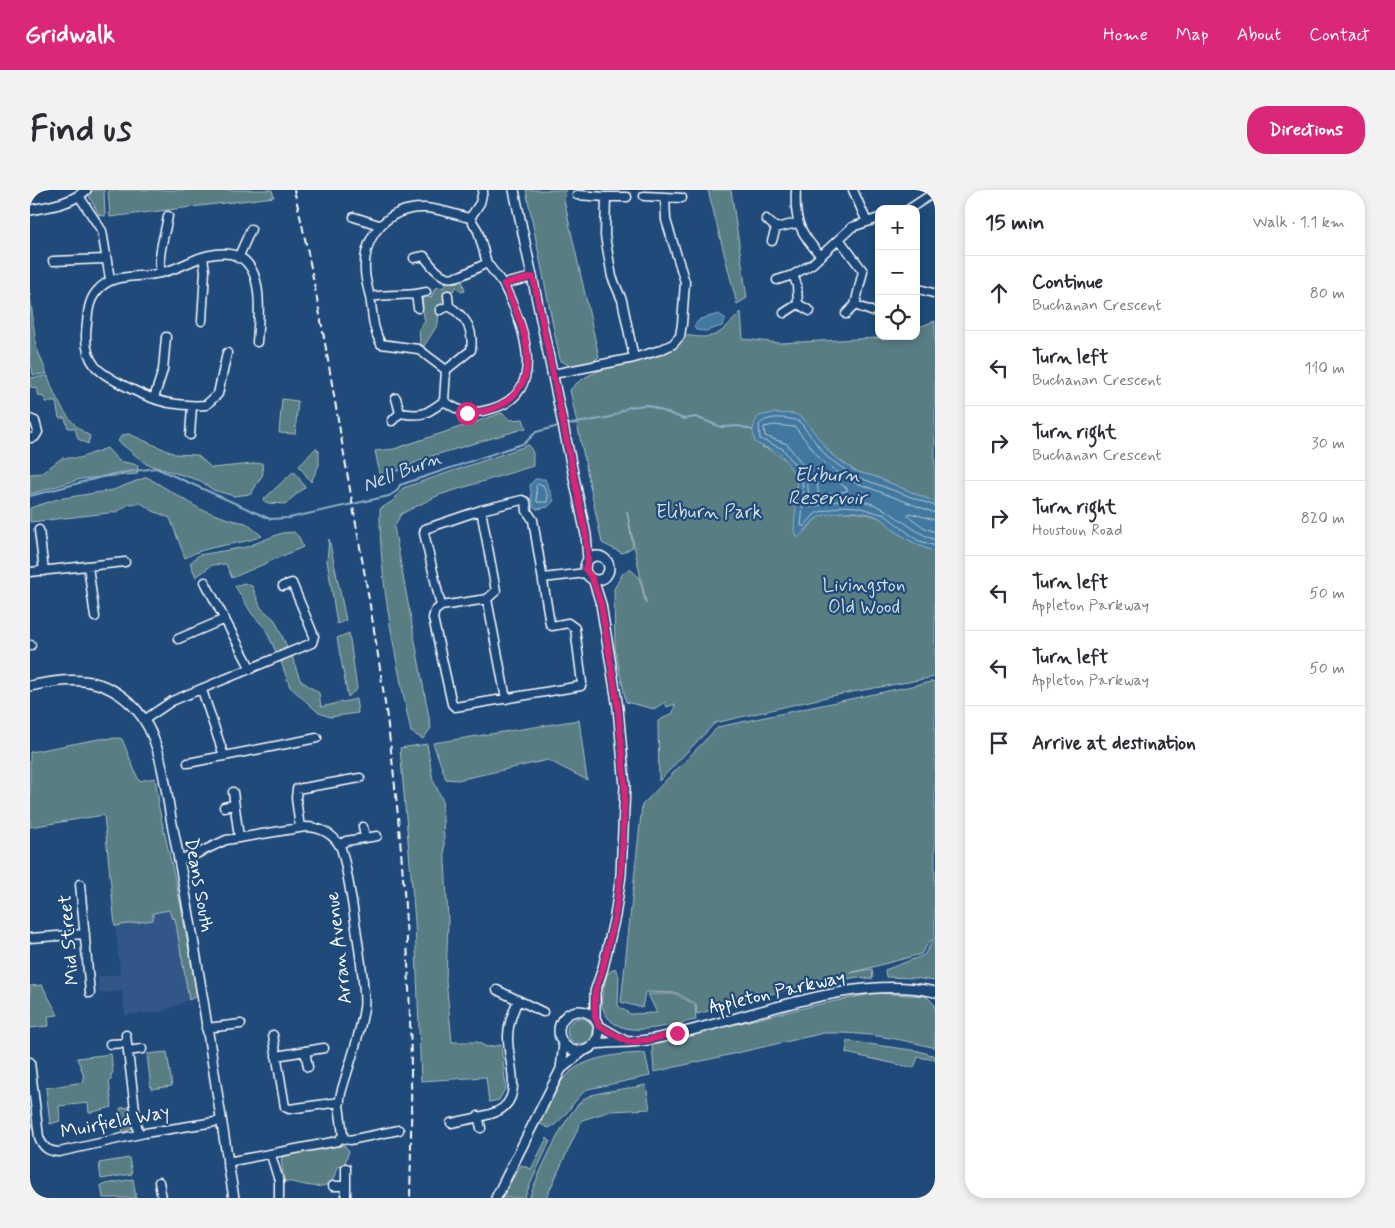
<!DOCTYPE html>
<html lang="en">
<head>
<meta charset="utf-8">
<style>
  :root { --surface:#fff; --page:#f2f2f3; --text:#2b2b33; --muted:#7c7c81; --line:#e1e1e2; --accent:#db2777 }
  body { margin:0; font-family:Mynerve,sans-serif; background:var(--page); color:var(--text) }
  .controls { position:absolute; right:15px; top:15px; display:grid; overflow:hidden; border-radius:10px; box-shadow:0 2px 8px #0003 }
  .controls button { width:45px; height:45px; display:grid; place-items:center; padding:0; border:0; border-bottom:1px solid var(--line); background:var(--surface); color:var(--text); font:25px sans-serif }
  .stop { position:absolute; width:15px; height:15px; margin:-11px; border:4px solid #db2777; border-radius:50%; background:#fff }
  .stop.end { background:#db2777; border-color:#fff; box-shadow:0 1px 5px #0008 }
  .list { margin:0; padding:0; list-style:none }
  h2 { display:flex; justify-content:space-between; align-items:center; height:65px; margin:0; padding:0 20px; font-size:21px }
  h2 small { font-size:16px; font-weight:400; color:var(--muted) }
  .list li { display:grid; grid-template-columns:32px 1fr auto; gap:15px; align-items:center; box-sizing:border-box; height:75px; padding:0 20px; border-top:1px solid var(--line) }
  .list b { display:block; font-size:19px; white-space:nowrap }
  .list p { margin:0; font-size:16px; white-space:nowrap; color:var(--muted) }
  .list em { font-size:16px; font-style:normal; color:var(--muted) }
  .icon { flex:none; width:28px; height:28px; fill:none; stroke:currentColor; stroke-width:2; stroke-linecap:round; stroke-linejoin:round }
  .map { position:relative; flex:none; width:905px; height:1008px; overflow:hidden; border-radius:20px }
  header { display:flex; align-items:center; gap:30px; box-sizing:border-box; height:70px; padding:0 25px; background:var(--accent); color:#fff }
  header strong { font-size:24px }
  nav { display:flex; gap:28px; margin-inline-start:auto; font-size:18px }
  .intro { display:flex; align-items:center; justify-content:space-between; box-sizing:border-box; height:120px; padding:0 30px }
  h1 { margin:0; font-size:35px }
  .button { padding:12px 22px; border-radius:20px; background:var(--accent); color:#fff; font-size:18px; font-weight:700 }
  main { display:flex; gap:30px; padding:0 30px }
  aside { flex:1; background:var(--surface); border-radius:20px; box-shadow:0 2px 8px #0003 }
  .map>svg:first-child { display:block }
</style>
</head>
<body>
<header>
<strong>Gridwalk</strong>
<nav><a>Home</a><a>Map</a><a>About</a><a>Contact</a></nav>
</header>
<div class="intro"><h1>Find us</h1><a class="button">Directions</a></div>
<main>
<div class="map">
<svg width="905" height="1008" viewBox="0 0 905 1008">
  <rect width="100%" height="100%" fill="#1f4a7a"/>
  <filter id="ink" filterUnits="userSpaceOnUse"><feTurbulence type="fractalNoise" baseFrequency=".02" numOctaves="2"/><feDisplacementMap in="SourceGraphic" scale="10" xChannelSelector="R" yChannelSelector="G"/><feConvolveMatrix kernelMatrix="1 2 1 2 8 2 1 2 1" color-interpolation-filters="sRGB"/></filter>
  <g filter="url(#ink)">
    <!-- built -->
    <path fill="#315787" d="M141 720 144 728 155 729 167 806 131 822 95 825 92 801 69 803 68 787 90 784 85 730Z"/>
    <!-- green -->
    <path fill="#587d83" stroke="#acbec1" d="M61 0H74L75 26 69 25 58 4Z
      M78 0H242L244 7 80 27Z
      M496 0H536L534 10 569 167 562 172 540 176 530 170Z
      M678 0H701L717 108 707 114Z
      M432 90 435 101 431 102 426 97 423 101H418L416 115 409 116 408 134 394 156 390 154 389 138 395 132 392 116V108L396 106 401 108 405 98 415 97 416 92Z
      M0 104 6 156 17 184 3 185 0 166Z
      M711 122 713 149 750 153 886 146V138L905 131V312L846 287 825 281 801 264 788 248 732 257C775 271 769 302 764 340L776 341C779 337 782 332 786 329 798 318 839 321 853 330 857 332 860 337 864 340 877 350 890 356 905 362V487L801 506 685 533 629 591 628 531 643 523 645 514 637 517 635 512 624 519 596 512 585 459 584 399 593 383 600 379 609 387 616 413 597 321 603 357 592 363 572 353 540 200C563 170 644 168 655 145 688 151 690 143 711 122Z
      M18 186C25 209 39 235 60 246L58 254 48 249 45 238H38L35 228H29L26 212H16L14 207 9 206 7 198 0 197V188Z
      M252 209 268 211 265 244 249 243Z
      M472 223 480 230 493 229 496 238 395 268 351 289 345 261 364 259Z
      M99 244 145 264 167 265 182 278 232 273 233 284 221 304 204 306 183 300 171 291 116 274 88 251 92 245Z
      M499 255 503 263V276L409 305 371 324 364 337 401 538 393 549 381 542C366 468 349 394 350 319L363 311 373 298Z
      M77 258 89 271 108 275 107 284 51 289 0 304V284L12 283 32 268H50Z
      M286 258 289 261V275L281 292 269 276Z
      M264 281 275 297 255 314 238 313 233 310Z
      M117 287 170 319 201 330 216 333 232 346C207 356 178 354 155 368L140 328 123 321 111 313 99 314 87 322 0 332V318L28 309 83 300Z
      M264 342 269 347 273 357 202 388 196 374 182 375 166 387 160 373 169 365 216 357 252 343Z
      M299 349 316 430 307 434 297 370Z
      M214 393 222 396 231 418 245 430 257 457 246 462 235 438 222 424 205 396Z
      M319 443 327 499 318 507 307 448Z
      M262 466 270 490 289 503 291 517 326 509 328 523 300 527 289 523 260 497 251 472Z
      M905 491V749L900 751 891 764 820 783 842 779 843 788 835 789 827 787 789 795 784 794 800 788 667 824 666 814 647 803 615 802 612 818 591 812 612 615 688 537Z
      M549 530 557 590 518 570 428 590 416 589 403 553Z
      M88 548 92 549 109 591 125 588 129 613 128 614 151 716 167 806 159 810 145 728 142 729 139 720 123 723V730L85 736 74 625 0 637V562L69 549Z
      M397 554 403 590 412 609 418 731 416 790 422 852H447L457 857 471 855 476 897 469 910 459 912 456 887 391 891 385 731 370 558Z
      M905 751V791L885 788 856 787 855 780 894 765 902 752Z
      M585 778 589 786 588 816 600 824 627 823 618 804H646L665 815 666 830C640 834 586 854 573 819 569 808 575 795 577 784Z
      M12 795 28 825 18 826 19 836 0 838V796Z
      M846 803 896 806 905 815V858C868 848 833 842 794 843L624 882 622 854 786 815Z
      M537 841a13 13 0 1 1 26 0a13 13 0 1 1-26 0Z
      M817 851 889 861 905 866V870L888 867 884 878 816 863Z
      M137 862 142 896 121 899 117 864Z
      M615 863 620 886 558 899C541 910 538 929 519 938L510 934C517 918 523 900 535 887 554 866 589 864 615 863Z
      M81 864 83 883 81 884V890L79 891 82 917 59 923 58 913 29 916 30 931 20 934 16 898 54 892 53 883 47 868Z
      M616 895 620 919 581 921 552 930 516 1008H499C508 986 538 914 559 906 576 900 598 899 616 895Z
      M101 917 102 938 93 943 90 918Z
      M517 948 520 951 494 1008H471L491 975 501 979Z
      M314 955 319 961 314 976 307 977C302 1008 276 993 254 991L251 969 255 965Z
      M99 968 102 984 71 989 69 973Z
      M103 989 106 1008H73L71 995Z"/>
    <!-- water -->
    <path fill="#42789f" stroke="#8eaec5" d="M689 124 696 129 692 136 676 141 666 140 664 136 670 129Z
      M743 223 765 224 773 228 801 264 825 281 846 287 905 312V362C890 356 877 350 864 340 860 337 857 332 853 330 837 319 806 320 789 327 781 331 775 342 767 348 758 322 778 301 759 276 757 272 753 266 750 263 743 258 732 258 725 252 722 241 722 235 729 226Z
      M505 289H515L524 311 518 317 507 319 503 317 500 295Z"/>
    <g fill="none" stroke-linecap="round" stroke-linejoin="round">
      <!-- shore -->
      <path stroke="#b3c9d9" stroke-width="1" d="M786 278 817 298V301L789 306Z
        M508 294 513 295 518 307 517 312H507L506 296Z
        M905 316 822 285 797 267 770 232C759 227 736 225 729 235L730 249 753 259 771 283 774 305 771 336H774L786 323 813 316 827 317 855 325 887 350 905 356
        M905 323 819 290 793 272 765 237 744 235 734 237 735 246 757 254 776 279 780 317C791 316 802 311 814 310 854 307 871 337 905 350
        M905 330 880 323 877 325 893 337 905 342"/>
      <!-- stream -->
      <path stroke="#8eaec5" stroke-width="2" d="M536 235 581 227 599 217 617 215 654 229 666 227 691 237 709 236 722 240
        M0 306 83 284 126 278 240 329 259 328 359 306 367 301 370 295 495 253 506 242 529 236"/>
      <defs>
        <path id="minor" d="M766 0C764 31 770 43 791 66
          M823 0 837 32
          M49 6 72 41 80 89
          M614 6 635 7
          M576 7H597
          M879 19 905 2
          M324 27 349 35
          M440 28 450 13 453 1
          M736 29 746 38
          M809 49 833 81 825 115 841 121
          M742 51 746 38 767 33
          M208 68 221 39
          M384 68 394 66C417 99 425 88 457 73
          M23 71 75 69
          M131 83C127 64 135 45 138 26
          M763 85 767 95 768 114 780 121
          M747 90 763 85 782 74 822 37 849 28
          M473 94 457 73 448 41 440 28C426 25 410 19 396 18 360 16 333 44 335 80 335 89 338 98 340 107 343 124 342 138 351 154L388 159 416 180 414 211C431 223 441 225 461 219 521 203 492 131 473 94L503 87
          M886 96 889 99 903 103
          M386 105 388 118
          M340 107C360 103 377 107 396 102
          M410 120 419 116 418 105
          M754 123 768 114
          M816 124 825 115
          M172 131 175 81 173 67
          M197 163 188 204 176 215C164 216 151 215 139 213 121 210 76 189 65 176 55 164 55 147 57 133 58 121 59 110 67 101 82 82 108 89 130 83 145 80 158 72 172 67 237 48 230 112 227 152
          M604 168 630 160 643 154 650 146 652 134 655 92 636 30 635 7 652 8
          M416 180 441 160C444 139 436 127 419 116
          M523 184 604 168 592 110 582 87 575 46 576 7 547 5
          M124 208 133 180 136 147
          M366 208 370 223
          M0 229 5 231 8 242 5 247 0 248
          M362 231 370 223C393 227 396 224 414 211
          M160 245 162 216
          M492 310 496 312 497 321 503 330 520 434 522 436 538 433 545 438 552 493 551 496 425 517 422 514 403 428 405 421 411 416 394 343 395 339 451 320Z
          M9 340 14 381
          M58 376 65 427
          M0 382 95 372
          M513 388 556 383
          M175 392 221 479
          M457 409 476 509
          M411 416 457 409 466 401 451 320
          M148 449 195 429
          M0 456 1 455
          M172 500 194 566
          M114 530 142 511 282 453 284 446 262 393 253 396
          M158 573 287 548
          M203 602 209 648
          M194 617 204 615
          M333 637 335 647
          M270 638 266 608 267 599 330 588
          M309 655 316 651 347 646
          M149 669 162 666 196 650 275 637C289 637 302 643 310 656 317 670 337 802 334 818 330 846 319 875 311 903L309 915 313 945 308 951 197 972
          M50 694 60 803
          M0 748 55 744
          M467 800 513 822
          M176 838 211 834
          M96 845 108 944
          M243 845 255 917 259 919 310 912
          M80 854 97 853
          M98 861 112 859
          M275 861 278 877
          M246 866 294 858
          M0 872 9 947C13 958 18 961 29 962L115 943 191 931
          M448 926 451 938
          M421 933C436 930 453 927 466 922 496 909 477 871 478 847 478 834 483 822 488 810
          M311 948 320 950 369 940
          M241 965 249 991V1008
          M316 978V1008
          M129 992 132 1008
          M303 996H316"/>
        <path id="tertiary" d="M484 0 556 345 558 370
          M0 20C20 16 41 14 56 0
          M555 378a12 12 0 1 1 24 0a12 12 0 1 1-24 0Z
          M563 389 571 414 588 518 595 596 591 685 585 726 573 778 565 802V827
          M0 496C40 487 74 485 105 518 133 548 135 600 143 639 168 761 183 885 204 1008
          M529 841a20 20 0 1 1 40 0a20 20 0 1 1-40 0Z
          M569 836 595 851
          M565 854C582 852 601 853 618 850 705 835 818 782 905 802
          M531 879 553 861
          M466 1008 531 879 534 854"/>
      </defs>
      <!-- minor casing -->
      <use href="#minor" stroke="#fff" stroke-width="11"/>
      <!-- tertiary casing -->
      <use href="#tertiary" stroke="#fff" stroke-width="12"/>
      <!-- minor -->
      <use href="#minor" stroke="#1f4a7a" stroke-width="8"/>
      <!-- tertiary -->
      <use href="#tertiary" stroke="#1f4a7a" stroke-width="9"/>
      <!-- rail -->
      <path stroke="#fff" stroke-width="2" stroke-dasharray="8 4" stroke-linecap="butt" d="M264 0C286 91 300 184 316 276 331 365 348 454 359 544 378 697 384 853 380 1008"/>
    </g>
  </g>
  <g fill="none" stroke-linecap="round" stroke-linejoin="round" filter="url(#ink)">
    <!-- route -->
    <path stroke="#db2777" stroke-width="6" d="M437 223C451 223 466 219 477 211 516 183 490 127 474 94L503 87 556 345 558 370 555 379 562 388 571 414 588 518 595 596 591 685 585 726 573 778 565 802V827L569 836 598 852 618 850 647 843"/>
  </g>
  <g text-anchor="middle" dominant-baseline="central" stroke-width="4.5" stroke-linejoin="round" paint-order="stroke">
    <!-- park labels -->
    <g font-size="19" fill="#d5dee0" stroke="#1f4a7a">
      <text x="679" y="322">Eliburn Park</text>
      <text x="834" y="395">Livingston<tspan x="834" dy="22">Old Wood</tspan></text>
    </g>
    <!-- street labels -->
    <g font-size="19" fill="#fff" stroke="#1f4a7a">
      <text transform="translate(169 695) rotate(80)">Deans South</text>
      <text transform="translate(39 750) rotate(-95)">Mid Street</text>
      <text transform="translate(309 758) rotate(-97)">Arran Avenue</text>
      <text transform="translate(747 802) rotate(-13)">Appleton Parkway</text>
      <text transform="translate(85 932) rotate(-11)">Muirfield Way</text>
    </g>
    <!-- water labels -->
    <g font-size="20" font-style="italic" fill="#d0dde7" stroke="#1f4a7a">
      <text transform="translate(372 282) rotate(-21)">Nell Burn</text>
      <text x="797" y="285">Eliburn<tspan x="797" dy="23">Reservoir</tspan></text>
    </g>
  </g>
</svg>
<div class="controls">
<button>+</button>
<button>−</button>
<button><svg class="icon" aria-label="locate" viewBox="0 0 24 24"><circle cx="12" cy="12" r="6"/><path d="M12 2v4M12 18v4M2 12h4M18 12h4"/></svg></button>
</div>
<div class="stop" style="left:437px;top:223px"></div>
<div class="stop end" style="left:647px;top:843px"></div>
</div>
<aside>
<h2>15 min<small>Walk · 1.1 km</small></h2>
<ul class="list">
<li><svg class="icon" aria-label="ahead" viewBox="0 0 24 24"><path d="M12 20V5M6 11l6-6 6 6"/></svg><div><b>Continue</b><p>Buchanan Crescent</p></div><em>80 m</em></li>
<li><svg class="icon" aria-label="left" viewBox="0 0 24 24"><path d="M17 20v-9H6M10 6l-5 5 5 5"/></svg><div><b>Turn left</b><p>Buchanan Crescent</p></div><em>110 m</em></li>
<li><svg class="icon" aria-label="right" viewBox="0 0 24 24"><path d="M7 20v-9h11M14 6l5 5-5 5"/></svg><div><b>Turn right</b><p>Buchanan Crescent</p></div><em>30 m</em></li>
<li><svg class="icon" aria-label="right" viewBox="0 0 24 24"><path d="M7 20v-9h11M14 6l5 5-5 5"/></svg><div><b>Turn right</b><p>Houstoun Road</p></div><em>820 m</em></li>
<li><svg class="icon" aria-label="left" viewBox="0 0 24 24"><path d="M17 20v-9H6M10 6l-5 5 5 5"/></svg><div><b>Turn left</b><p>Appleton Parkway</p></div><em>50 m</em></li>
<li><svg class="icon" aria-label="left" viewBox="0 0 24 24"><path d="M17 20v-9H6M10 6l-5 5 5 5"/></svg><div><b>Turn left</b><p>Appleton Parkway</p></div><em>50 m</em></li>
<li><svg class="icon" aria-label="arrive" viewBox="0 0 24 24"><path d="M6 21V4h12l-3 4 3 4H6"/></svg><div><b>Arrive at destination</b></div></li>
</ul>
</aside>
</main>
</body>
</html>
